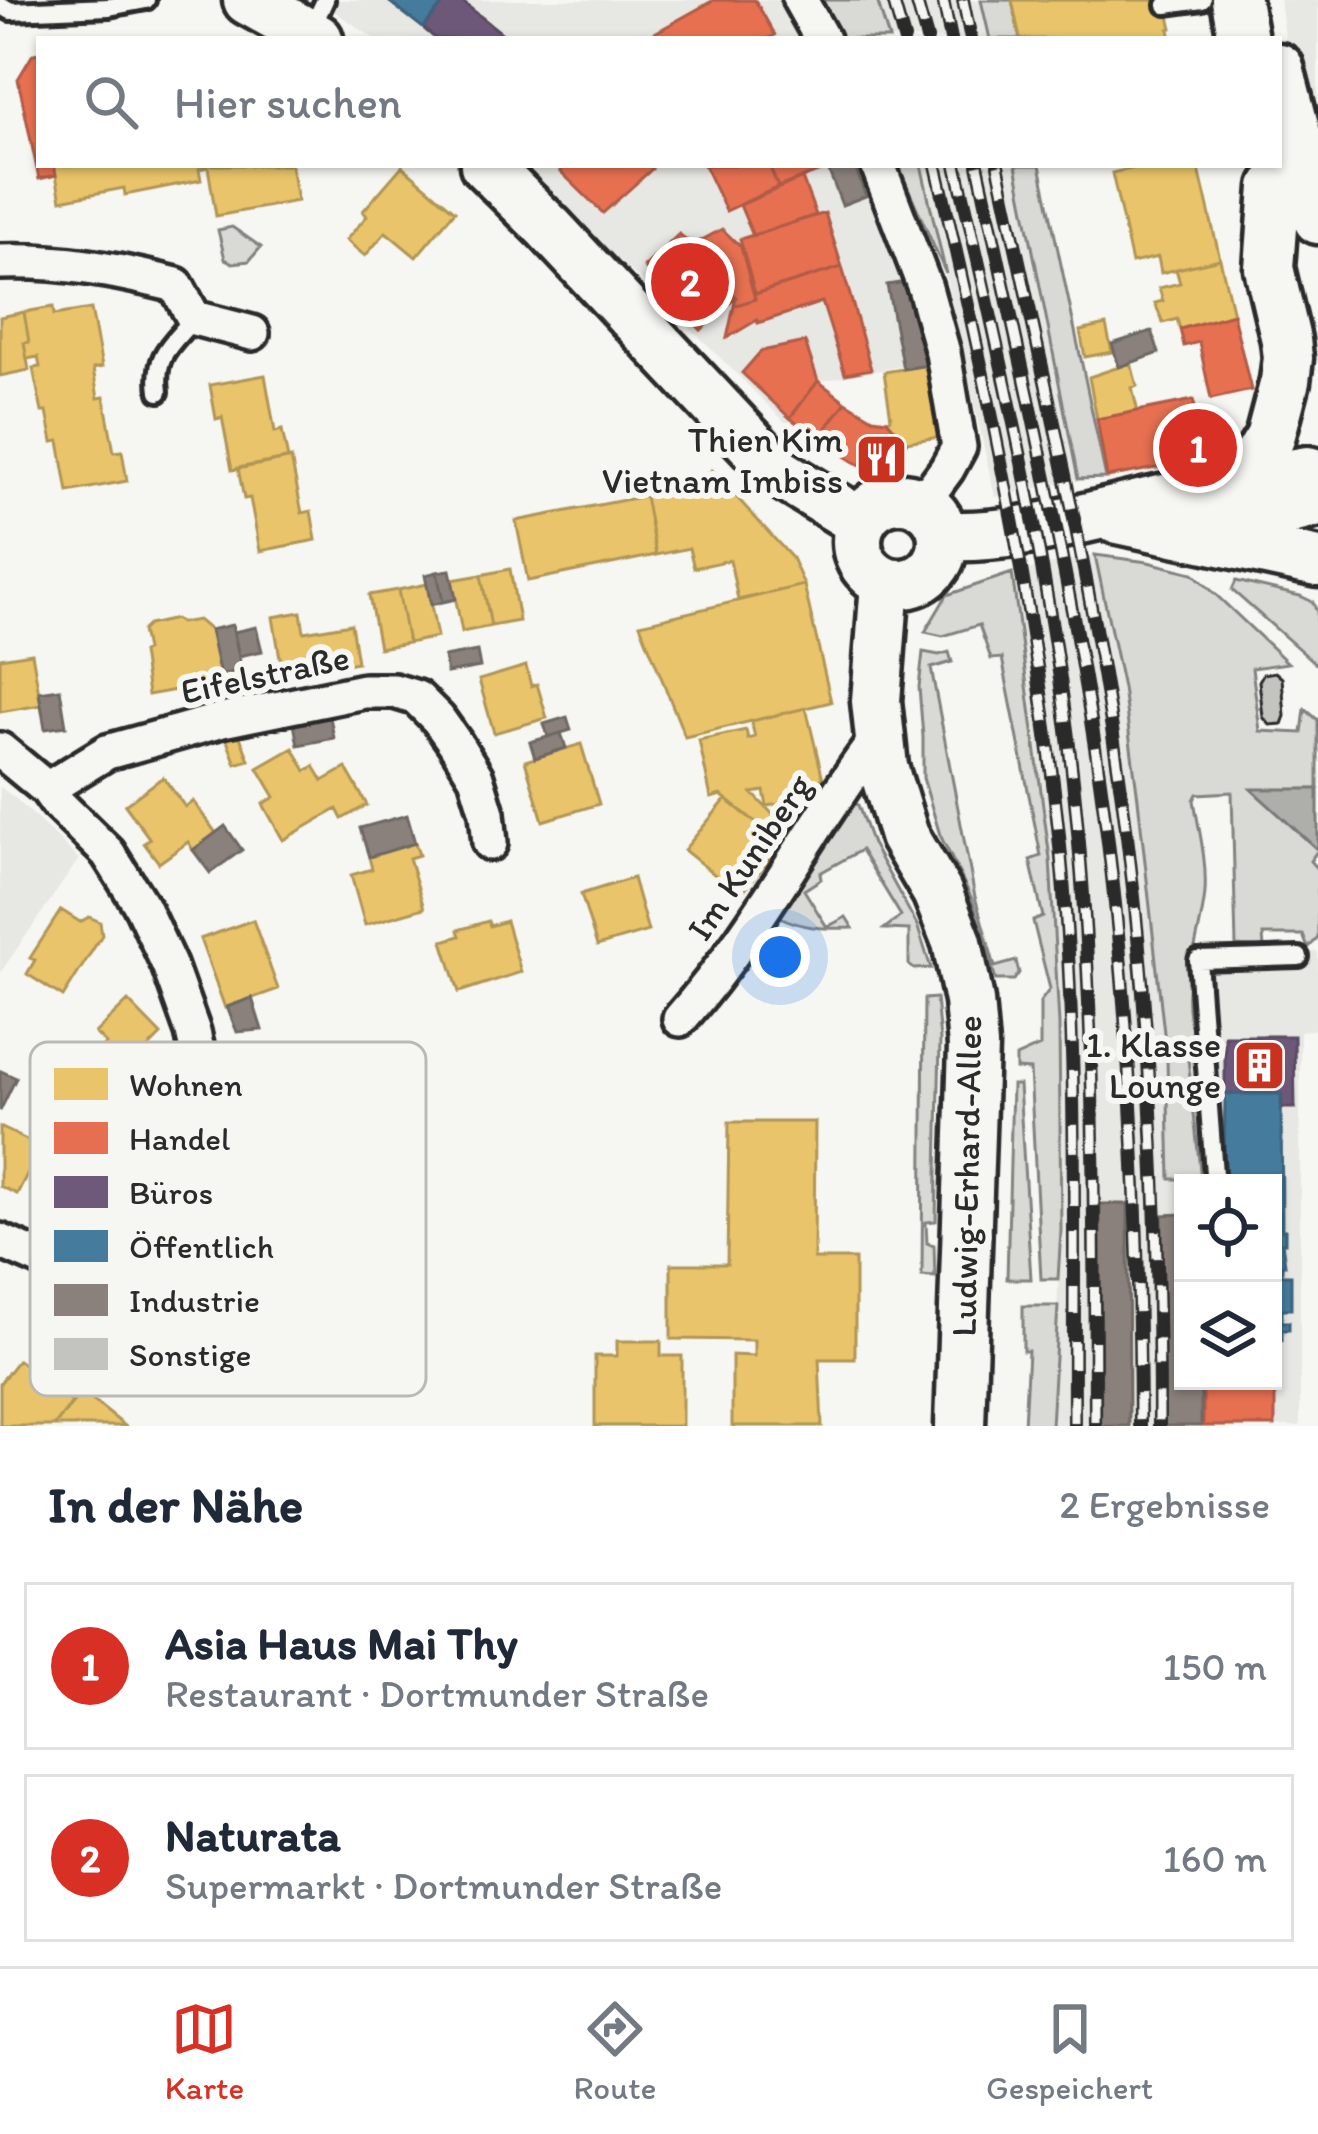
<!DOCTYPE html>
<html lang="de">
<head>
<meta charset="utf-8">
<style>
  :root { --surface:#fff; --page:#f2f2f3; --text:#1f2937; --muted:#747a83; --line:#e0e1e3; --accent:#d93025 }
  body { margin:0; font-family:Itim,sans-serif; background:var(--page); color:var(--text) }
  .controls { position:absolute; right:36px; bottom:36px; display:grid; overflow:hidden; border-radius:0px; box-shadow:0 3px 9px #0004 }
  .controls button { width:108px; height:108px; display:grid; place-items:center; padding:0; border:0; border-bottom:3px solid var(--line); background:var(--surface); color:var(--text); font:60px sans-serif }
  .you { position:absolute; left:780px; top:957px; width:42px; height:42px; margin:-30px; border:9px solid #fff; border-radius:50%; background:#1a73e8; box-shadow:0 0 0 18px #1a73e833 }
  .badge { display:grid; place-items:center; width:78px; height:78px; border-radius:50%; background:var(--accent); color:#fff; font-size:39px; font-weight:700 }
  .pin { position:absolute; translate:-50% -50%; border:6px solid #fff; box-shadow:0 3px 12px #0006 }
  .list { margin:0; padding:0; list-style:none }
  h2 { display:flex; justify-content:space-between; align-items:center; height:156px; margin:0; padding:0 48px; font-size:51px }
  h2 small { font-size:39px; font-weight:400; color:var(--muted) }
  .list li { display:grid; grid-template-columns:78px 1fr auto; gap:36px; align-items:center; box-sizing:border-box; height:168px; margin:0 24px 24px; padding:0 24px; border:3px solid var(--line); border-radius:0px }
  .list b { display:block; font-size:45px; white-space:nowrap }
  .list p { margin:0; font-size:39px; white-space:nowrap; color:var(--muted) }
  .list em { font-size:39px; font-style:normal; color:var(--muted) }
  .icon { flex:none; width:66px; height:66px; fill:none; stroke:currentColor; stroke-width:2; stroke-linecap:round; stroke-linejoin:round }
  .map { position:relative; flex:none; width:1318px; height:1426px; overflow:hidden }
  .search { position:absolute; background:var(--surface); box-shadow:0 3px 9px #0004; left:36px; right:36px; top:36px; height:132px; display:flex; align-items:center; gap:30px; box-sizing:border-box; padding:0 42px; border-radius:0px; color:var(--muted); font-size:45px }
  .sheet { height:540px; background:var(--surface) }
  nav { display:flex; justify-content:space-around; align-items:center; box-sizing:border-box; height:168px; border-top:3px solid var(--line); background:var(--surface); font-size:33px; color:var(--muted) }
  nav a { display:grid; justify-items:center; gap:6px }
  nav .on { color:var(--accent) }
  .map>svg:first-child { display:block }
</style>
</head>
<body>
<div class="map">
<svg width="1318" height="1426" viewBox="0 0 1318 1426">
  <rect width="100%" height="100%" fill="#f6f6f2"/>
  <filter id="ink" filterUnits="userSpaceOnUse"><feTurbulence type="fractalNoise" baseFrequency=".00833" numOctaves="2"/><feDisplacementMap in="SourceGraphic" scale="24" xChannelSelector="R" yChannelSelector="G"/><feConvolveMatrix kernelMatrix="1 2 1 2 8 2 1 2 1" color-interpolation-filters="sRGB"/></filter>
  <g filter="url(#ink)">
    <!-- built -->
    <path fill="#e7e7e3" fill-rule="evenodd" d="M318 0H819L837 39H375Z
      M877 0H981L990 39H889Z
      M1280 0H1318V155L1290 74Z
      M516 165H886L955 356 821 381 788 425 661 299Z
      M921 165H1016L1078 479 995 497Z
      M1095 555 1123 688 1138 799 1167 1060 1171 1179 1201 1178 1185 1039 1196 1038 1193 1032 1189 1011V981L1193 956 1318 952V1029L1300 1031V1426H1051L1061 1230 1057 969 1050 859 1012 573ZM1183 1183H1273V1381H1183Z
      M0 787 16 799 79 859 0 973Z"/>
    <!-- green -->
    <path fill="#d9d9d5" stroke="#828280" stroke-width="3" d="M819 0H877L889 39H837Z
      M981 0H1012L1020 39H990Z
      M898 165H921L946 274Z
      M1016 165H1040L1106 478 1078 479Z
      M232 227 261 247 249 261 233 263 225 259 218 230Z
      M1095 555 1148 562 1193 573 1288 663 1252 668 1260 731 1302 733 1305 709 1318 720V789L1252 790 1318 850 1310 861 1318 870V938L1308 948 1303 935H1263L1264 948 1236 946 1232 792 1197 794 1194 800C1199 831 1207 860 1205 892 1203 931 1172 1006 1198 1038L1186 1040 1201 1179H1170L1167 1060 1138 799 1123 688Z
      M1012 573 1050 859 1059 1024 1061 1230 1058 1279H1041L1030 1070 1016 1069V1057L1040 1046V1002L1050 989 1033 921 1043 917 1030 860 1041 856 1002 658 991 659 979 625 943 636 925 632 947 595Z
      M1236 581 1300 596 1313 602 1317 612V665L1232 590Z
      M923 652 939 655 949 652 952 662 931 668 975 897 995 967 1016 961 1019 973 1014 980H996L972 899 940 835 923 778V737L919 687Z
      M849 800 858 805 872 844 917 925 931 968 914 969 909 965V930L884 929 901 916 861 850 820 873 821 879 804 890 827 927 846 917 853 928C825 929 803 929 778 916L811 867Z
      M936 998 940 1040 936 1221 926 1222 927 1243 934 1245 935 1277 922 1276 924 999Z
      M1012 1085H1019L1031 1279H1007Z
      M1023 1306H1058L1051 1426H1024L1028 1351H1023Z"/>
    <!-- water -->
    <path fill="#aeaeab" stroke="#7a7a78" stroke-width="3" d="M1251 789H1318V850Z"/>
    <!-- homes -->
    <path fill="#e9c46a" stroke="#b09657" stroke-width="3" d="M1012 0H1165L1172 28 1169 29 1171 39H1020Z
      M54 165H291L297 201 216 216 208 167 199 169 201 180 125 195 124 188 61 200Z
      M1148 165H1198L1220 259 1161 273 1158 257 1132 263 1112 173Z
      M402 166 455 211 416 257 386 232 365 256 346 240 367 216 363 211Z
      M1220 259 1233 314 1180 329 1177 319 1163 323 1155 303 1163 301 1159 288 1180 283 1176 269Z
      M53 307 54 315 91 309 102 367 93 369 98 398 104 397 114 452 122 451 127 481 68 492 59 441 53 442 47 412H42L33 368 40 367 38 357 27 359 24 343 29 342 24 312Z
      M24 312 29 342 24 343 29 370 0 376V317Z
      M1106 325 1112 352 1085 357 1080 331Z
      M1131 363 1137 386 1132 388 1138 412 1097 419 1089 377Z
      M928 365 940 437 906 442 887 420 891 418 884 372Z
      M265 375 275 432 282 430 288 459 232 470 222 417 216 419 210 385Z
      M291 458 302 513 311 511 316 540 260 551 250 498 244 499 238 468Z
      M712 470 792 558 804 585 738 600 730 560 694 568 689 548 656 555 645 496 690 491Z
      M645 496 656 555 528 581 516 521Z
      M510 569 519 621 491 626 481 575Z
      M481 575 491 626 462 632 452 580Z
      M427 584 437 637 408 643 398 590Z
      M804 585 831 702 685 737 640 624Z
      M398 590 408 643 379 648 369 595Z
      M301 612 304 632 351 624 357 662 283 675 273 617Z
      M175 619 180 623 198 620 210 630 221 682 148 695 142 652 146 650 142 631 148 625Z
      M32 653 41 705 0 712V658Z
      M526 666 531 686 537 684 547 718 494 733 479 680Z
      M806 708 823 779 803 783 807 802 802 804 803 810 781 815 779 804 767 806 764 791 752 793 799 841 790 849 726 799 721 795 711 798 699 740 746 730 748 739 755 737 751 721Z
      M239 734 249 760 236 764 226 738Z
      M581 744 599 804 543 821 525 761Z
      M293 748 306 771 314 766 323 781 346 768 367 805 342 819 337 809 283 840 263 804 275 797 258 768Z
      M163 777 185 807 193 801 216 833 193 850 188 842 159 863 144 843 150 839 125 805Z
      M726 799 782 844 740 895 684 850Z
      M415 843 419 855 409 858 424 908 365 925 351 875 372 869 369 857Z
      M633 878 648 931 597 946 581 894Z
      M61 910 80 922 89 917 100 922 102 935 63 997 27 974 35 960 30 958Z
      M253 920 278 989 225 1008 200 939Z
      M488 921 490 926 506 921 521 972 459 992 443 941 460 936 458 930Z
      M128 1001 161 1035 122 1074 99 1050 106 1044 95 1033Z
      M729 1122H815L814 1259H855V1359H819L822 1426H732V1355L754 1356V1340L671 1339V1264H727Z
      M0 1127 41 1147 17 1194 0 1186Z
      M617 1341H661V1356H682V1426H595V1356H617Z
      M18 1360 73 1403 54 1426H0V1383Z
      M81 1391 125 1426H54Z"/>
    <!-- shops -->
    <path fill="#e76f51" stroke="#af5b46" stroke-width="3" d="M714 0H755L775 35 767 39H644Z
      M39 53V165H54L56 175 39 179 18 79 33 54Z
      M566 165H648L652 169 603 213 560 171Z
      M704 165H769L778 187 726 211Z
      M769 165H836L778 187Z
      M802 178 816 215 753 236 740 205Z
      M825 213 842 267 755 294 740 239Z
      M722 229 741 247 755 299 734 306 736 297 693 245Z
      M679 234 693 245 736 297 701 330 644 267Z
      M842 267 871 369 845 374 822 302 758 323 757 320 727 338 734 306 755 299 754 294Z
      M1233 314 1251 390 1211 399 1199 342 1184 346 1180 329Z
      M805 342 818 381 790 418 742 373 761 351Z
      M818 381 846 402 818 439 790 418Z
      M1193 400 1205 446 1199 457 1194 461 1107 477 1097 419Z
      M846 402 873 418 887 420 906 442 891 478 854 462 818 439Z
      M1273 1340H1275V1426H1203V1381H1273Z"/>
    <!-- offices -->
    <path fill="#6d597a" stroke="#594b62" stroke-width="3" d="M446 0H460L509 39H436L423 28Z
      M1225 1036H1294L1295 1108H1282L1281 1094H1225Z"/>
    <!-- public -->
    <path fill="#457b9d" stroke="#3d637b" stroke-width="3" d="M387 0H446L423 28Z
      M1225 1094H1281L1282 1230H1285V1243H1282L1285 1265H1282V1275H1291V1309H1282V1322H1289V1330H1282V1340H1273V1183H1203V1181H1224Z"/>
    <!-- industry -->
    <path fill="#8a817c" stroke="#6e6764" stroke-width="3" d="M836 165H854L866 196 842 205 828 169Z
      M912 281 928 365 903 369 887 285Z
      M1152 331 1159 353 1119 367 1112 344Z
      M450 570 456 599 443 602 437 572Z
      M437 572 443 602 431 605 425 575Z
      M232 625 242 670 220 675 210 630Z
      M256 627 262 651 239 656 234 632Z
      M477 651 480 667 447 673 444 657Z
      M60 689 66 726 45 729 39 692Z
      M330 717 334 738 298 745 294 724Z
      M567 717 571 730 548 737 544 724Z
      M561 733 566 748 535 758 530 742Z
      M407 815 415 843 369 857 360 828Z
      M225 826 242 850 210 873 193 850Z
      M252 998 262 1030 237 1032 227 1007Z
      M1 1071 16 1078 0 1111V1074Z
      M1100 1204H1128L1129 1426H1101Z
      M1183 1214V1381H1201V1426H1164L1162 1215Z"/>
    <!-- building -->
    <path fill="#c3c3c0" stroke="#2b2b2b" stroke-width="3" d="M1275 672 1282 678 1285 716 1282 724 1270 725 1263 717 1259 681 1263 674Z"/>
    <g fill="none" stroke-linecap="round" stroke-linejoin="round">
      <defs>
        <path id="service" d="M0 5 11 11 109 7 146 0
          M1166 5 1202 0
          M312 28 325 0
          M159 392C154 354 171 345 194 318
          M1214 1174 1198 960 1299 957"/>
        <path id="minor" d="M800 0 822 39
          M878 165 925 288 943 353 959 447 947 469 922 503
          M0 262C62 260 115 270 176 285L194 318 252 333
          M0 750 47 789 57 803 108 853 142 907 169 965 193 1032 214 1126 220 1182 218 1239 210 1299 194 1340 154 1325 87 1279 0 1241
          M47 789 107 752 158 738 222 720 364 691H394L417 698 438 719 455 743 476 777 487 813 490 843
          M680 1019C757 932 809 828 879 736"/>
        <path id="secondary" d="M248 0 318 39
          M1236 0 1243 39
          M1279 68 1318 219
          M485 165 549 228 778 472 860 522
          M1221 486 1257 459 1270 438 1285 381 1288 358 1286 340 1269 268 1275 187
          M857 541a43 43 0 1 1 86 0a43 43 0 1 1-86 0Z
          M1216 513 1283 511 1318 502
          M1114 518 1318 562
          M944 536C1016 539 1086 517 1157 501 1203 490 1249 482 1296 473L1307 471 1318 474
          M885 583 876 701 883 767 904 836 937 892 957 942 969 1001 973 1046 960 1426"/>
      </defs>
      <!-- service casing -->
      <use href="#service" stroke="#2b2b2b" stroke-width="26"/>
      <!-- minor casing -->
      <use href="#minor" stroke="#2b2b2b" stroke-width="42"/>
      <!-- secondary casing -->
      <use href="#secondary" stroke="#2b2b2b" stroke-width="57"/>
      <!-- service -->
      <use href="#service" stroke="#f6f6f2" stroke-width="16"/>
      <!-- minor -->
      <use href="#minor" stroke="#f6f6f2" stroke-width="33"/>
      <!-- secondary -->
      <use href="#secondary" stroke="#f6f6f2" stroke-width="48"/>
      <defs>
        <path id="rail" d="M893 0 904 39
          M916 0 927 39
          M943 0 951 39
          M963 0 971 39
          M936 165C987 383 1034 603 1058 826 1079 1026 1073 1226 1074 1426
          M956 165C1004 371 1052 580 1074 790 1096 1002 1094 1214 1095 1426
          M978 165C1022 370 1071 574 1100 781 1130 995 1139 1210 1140 1426
          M998 165C1047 393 1102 621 1129 853 1152 1044 1159 1235 1159 1426"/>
      </defs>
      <!-- rail casing -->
      <use href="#rail" stroke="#2b2b2b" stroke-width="14"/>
      <!-- rail -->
      <use href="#rail" stroke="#f6f6f2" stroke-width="9" stroke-dasharray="27" stroke-linecap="butt"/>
    </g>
  </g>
  <!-- icons -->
  <defs>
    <symbol id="restaurant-square" viewBox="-11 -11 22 22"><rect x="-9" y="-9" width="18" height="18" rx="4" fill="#c8321e" stroke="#f6f6f2"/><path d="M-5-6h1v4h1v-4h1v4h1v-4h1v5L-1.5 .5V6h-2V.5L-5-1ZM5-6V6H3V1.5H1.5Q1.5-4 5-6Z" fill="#fff"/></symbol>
    <symbol id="building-square" viewBox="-11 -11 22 22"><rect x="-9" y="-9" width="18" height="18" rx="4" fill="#c8321e" stroke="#f6f6f2"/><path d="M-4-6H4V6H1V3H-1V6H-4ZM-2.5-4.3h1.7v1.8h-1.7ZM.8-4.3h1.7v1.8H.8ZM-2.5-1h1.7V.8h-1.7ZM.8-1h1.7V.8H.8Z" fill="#fff"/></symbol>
  </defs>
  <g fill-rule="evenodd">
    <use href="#restaurant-square" x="852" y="430" width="59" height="59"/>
    <use href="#building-square" x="1230" y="1036" width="59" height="59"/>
  </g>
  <g text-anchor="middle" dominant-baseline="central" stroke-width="12" stroke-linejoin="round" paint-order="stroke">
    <!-- poi labels -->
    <g font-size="36" fill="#2b2b2b" stroke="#f6f6f2" text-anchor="end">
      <text x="843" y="439">Thien Kim<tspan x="843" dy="41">Vietnam Imbiss</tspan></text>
      <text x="1221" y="1044">1. Klasse<tspan x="1221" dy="41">Lounge</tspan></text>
    </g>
    <!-- street labels -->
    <g font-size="36" fill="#2b2b2b" stroke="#f6f6f2">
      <text transform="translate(265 674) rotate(-12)">Eifelstraße</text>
      <text transform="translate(749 857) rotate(-56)">Im Kuniberg</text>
      <text transform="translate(966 1176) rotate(-89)">Ludwig-Erhard-Allee</text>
    </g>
  </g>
  <!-- legend -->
  <rect x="30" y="1042" width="396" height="354" rx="18" fill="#f6f6f2" stroke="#b9b9b6" stroke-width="3"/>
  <rect x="54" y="1068" width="54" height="32" fill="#e9c46a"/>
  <rect x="54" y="1122" width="54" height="32" fill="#e76f51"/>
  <rect x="54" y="1176" width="54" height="32" fill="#6d597a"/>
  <rect x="54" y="1230" width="54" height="32" fill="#457b9d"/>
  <rect x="54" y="1284" width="54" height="32" fill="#8a817c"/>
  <rect x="54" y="1338" width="54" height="32" fill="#c3c3c0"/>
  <g font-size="33" fill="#2b2b2b">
    <text x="129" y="1096">Wohnen</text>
    <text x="129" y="1150">Handel</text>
    <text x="129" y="1204">Büros</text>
    <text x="129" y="1258">Öffentlich</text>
    <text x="129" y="1312">Industrie</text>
    <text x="129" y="1366">Sonstige</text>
  </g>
</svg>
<div class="controls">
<button><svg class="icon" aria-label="locate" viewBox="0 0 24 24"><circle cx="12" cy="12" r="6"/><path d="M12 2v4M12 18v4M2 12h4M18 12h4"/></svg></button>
<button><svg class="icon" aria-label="layers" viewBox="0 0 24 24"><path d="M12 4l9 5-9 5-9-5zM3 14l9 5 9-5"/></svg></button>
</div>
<div class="you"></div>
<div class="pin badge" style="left:1198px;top:448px">1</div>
<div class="pin badge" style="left:690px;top:282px">2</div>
<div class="search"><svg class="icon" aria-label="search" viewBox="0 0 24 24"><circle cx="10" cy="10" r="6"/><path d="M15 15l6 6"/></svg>Hier suchen</div>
</div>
<section class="sheet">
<h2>In der Nähe<small>2 Ergebnisse</small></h2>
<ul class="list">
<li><span class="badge">1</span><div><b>Asia Haus Mai Thy</b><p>Restaurant · Dortmunder Straße</p></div><em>150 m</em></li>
<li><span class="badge">2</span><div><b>Naturata</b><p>Supermarkt · Dortmunder Straße</p></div><em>160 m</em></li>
</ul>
</section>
<nav>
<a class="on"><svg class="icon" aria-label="map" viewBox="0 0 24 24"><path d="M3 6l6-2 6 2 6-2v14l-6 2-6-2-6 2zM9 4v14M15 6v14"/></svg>Karte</a>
<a><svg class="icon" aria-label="directions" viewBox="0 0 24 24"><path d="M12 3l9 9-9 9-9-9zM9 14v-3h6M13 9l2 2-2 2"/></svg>Route</a>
<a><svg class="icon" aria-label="saved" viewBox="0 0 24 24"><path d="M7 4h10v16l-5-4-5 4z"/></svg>Gespeichert</a>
</nav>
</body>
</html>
